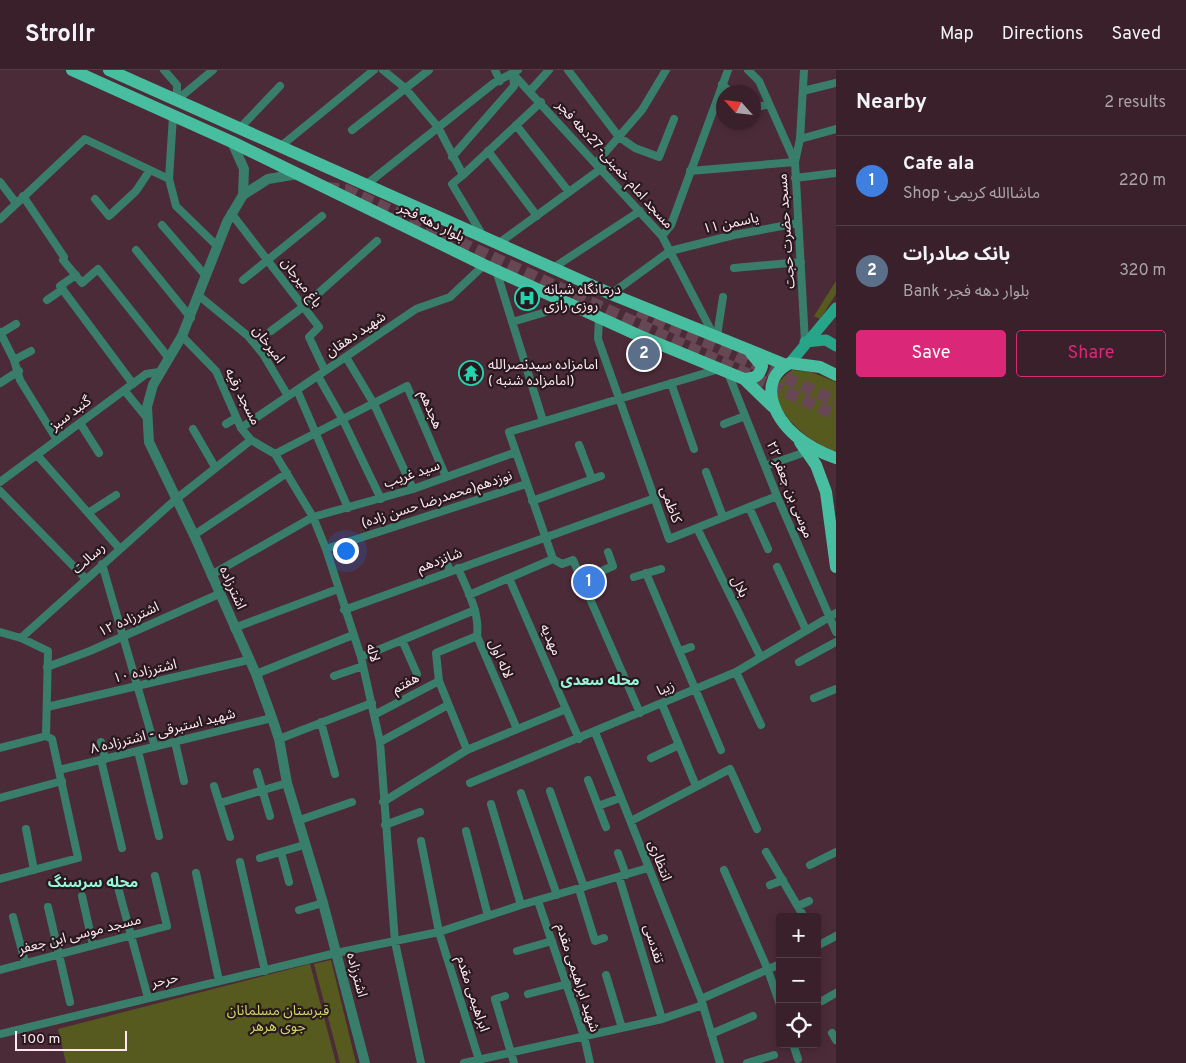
<!DOCTYPE html>
<html lang="en">
<head>
<meta charset="utf-8">
<style>
  :root { --surface:#39202b; --page:#442d37; --text:#f1f3f6; --muted:#aba3a9; --line:#533e47; --accent:#db2777 }
  body { margin:0; font-family:Overpass,"Noto Sans Arabic",sans-serif; background:var(--page); color:var(--text) }
  .controls { position:absolute; right:15px; bottom:15px; display:grid; overflow:hidden; border-radius:5px; box-shadow:0 2px 8px #0003 }
  .controls button { width:45px; height:45px; display:grid; place-items:center; padding:0; border:0; border-bottom:1px solid var(--line); background:var(--surface); color:var(--text); font:25px sans-serif }
  .compass { position:absolute; left:716px; top:15px; width:45px; height:45px; border-radius:50%; background:var(--surface); box-shadow:0 2px 8px #0003; rotate:297deg }
  .scale { position:absolute; left:15px; bottom:12px; width:112px; box-sizing:border-box; padding-left:5px; border:2px solid #fee7f0; border-top:0; font-size:14px; line-height:18px; white-space:nowrap; color:#fee7f0; -webkit-text-stroke:4px #29191f; paint-order:stroke }
  .you { position:absolute; left:345px; top:480px; width:18px; height:18px; margin:-12px; border:4px solid #fff; border-radius:50%; background:#1a73e8; box-shadow:0 0 0 8px #1a73e833 }
  .badge { display:grid; place-items:center; width:32px; height:32px; border-radius:50%; background:var(--accent); color:#fff; font-size:16px; font-weight:700 }
  .pin { position:absolute; translate:-50% -50%; border:2px solid #fff; box-shadow:0 1px 5px #0006 }
  .list { margin:0; padding:0; list-style:none }
  h2 { display:flex; justify-content:space-between; align-items:center; height:65px; margin:0; padding:0 20px; font-size:21px }
  h2 small { font-size:16px; font-weight:400; color:var(--muted) }
  .list li { display:grid; grid-template-columns:32px 1fr auto; gap:15px; align-items:center; box-sizing:border-box; height:90px; padding:0 20px; border-top:1px solid var(--line) }
  .list b { display:block; font-size:19px; white-space:nowrap }
  .list p { margin:0; font-size:16px; white-space:nowrap; color:var(--muted) }
  .list em { font-size:16px; font-style:normal; color:var(--muted) }
  .actions { display:flex; gap:10px; padding:15px 20px }
  .actions a { flex:1; padding:11px 0; border:1px solid var(--accent); border-radius:5px; text-align:center; font-size:18px; color:var(--accent) }
  .actions .main { background:var(--accent); color:#fff }
  .icon { flex:none; width:28px; height:28px; fill:none; stroke:currentColor; stroke-width:2; stroke-linecap:round; stroke-linejoin:round }
  .map { position:relative; flex:none; width:836px; height:993px; overflow:hidden }
  header { display:flex; align-items:center; gap:30px; box-sizing:border-box; height:70px; padding:0 25px; background:var(--surface); border-bottom:1px solid var(--line) }
  header strong { font-size:24px }
  nav { display:flex; gap:28px; margin-inline-start:auto; font-size:18px }
  main { display:flex }
  aside { flex:1; background:var(--surface) }
  .map>svg:first-child { display:block }
</style>
</head>
<body>
<header>
<strong>Strollr</strong>
<nav><a>Map</a><a>Directions</a><a>Saved</a></nav>
</header>
<main>
<div class="map">
<svg width="836" height="993" viewBox="0 0 836 993">
  <rect width="100%" height="100%" fill="#4c2b39"/>
  <!-- green -->
  <path fill="#565a1f" d="M836 211V224L820 249 814 246Z
    M792 300 811 302 836 312V381C813 376 764 338 780 311 783 307 788 303 792 300Z
    M331 890 356 993H340L314 894Z
    M310 894 336 993H66L58 959Z"/>
  <g fill="none" stroke-linecap="round" stroke-linejoin="round">
    <!-- primary-tunnel -->
    <path stroke="#674754" stroke-width="12" stroke-dasharray="12 6" stroke-linecap="butt" d="M327 118 346 120 836 345
      M638 241 836 331"/>
    <!-- minor -->
    <path stroke="#397e6b" stroke-width="8" d="M164 0 177 15V30
      M383 0 405 18 438 57 463 105 452 114 483 166
      M495 0 500 11
      M568 0 619 67 635 78 659 87 674 49
      M748 0 759 11 795 92 805 272
      M513 4 662 166 713 264
      M722 14 730 22
      M530 21 549 0
      M803 21 836 13
      M177 30 213 0
      M754 38 769 34
      M173 46 169 109 176 136 217 176
      M516 55 569 122
      M240 58 280 16
      M352 60 429 0
      M800 69 836 59
      M281 76 374 0
      M488 81 537 146
      M452 87 514 16 513 4
      M597 92 642 40 666 0
      M690 101 795 92 800 69 804 0
      M463 105 541 32
      M795 108 836 103
      M0 112 16 133
      M367 114 494 13 518 0
      M23 126 64 187
      M95 129 109 146 136 121 150 100
      M231 143 319 257 309 267 325 301
      M0 149 85 69 169 109
      M162 155 205 205
      M662 166 671 155 728 0
      M499 173 602 98
      M136 180 191 248
      M63 190 82 213 98 199 168 287
      M553 198 640 141
      M734 198 801 192
      M496 200 543 351
      M76 205 60 216 133 314
      M243 210 322 146
      M611 224 670 181 734 165 798 153
      M198 225 248 266 263 284 288 326
      M47 230 63 219
      M599 247 598 269 669 469 777 426
      M512 252 570 235
      M271 261 303 237 377 171
      M0 262 14 290 20 310 57 370
      M1 263 16 254
      M182 266 216 301 241 358 251 370 275 384 313 447 326 479 361 587 380 672 395 872 421 993
      M717 266 723 227
      M346 287 374 334 413 419
      M14 290 31 281
      M728 303 777 426 836 562
      M318 306 343 350 381 429
      M0 313 19 301
      M671 313 694 379
      M124 320 147 348
      M297 320 348 438
      M80 353 99 383
      M226 354 236 348
      M724 354 745 346
      M241 358 416 239 450 227 484 195
      M193 359 215 397
      M579 375 592 409
      M275 384 407 316 446 407
      M37 385 120 479
      M765 396 800 384
      M706 402 723 447
      M0 412 146 304 159 302
      M0 421 86 509
      M532 431 601 406
      M749 437 768 479
      M88 443 116 425
      M697 458 760 586
      M194 465 287 403
      M326 479 526 414
      M445 488 450 501
      M102 494 155 677
      M777 497 806 560
      M458 498C467 520 480 542 477 566L517 659
      M646 503 721 680
      M211 505 313 447 413 419 516 382
      M634 507 661 499
      M509 508 579 669
      M582 510 613 496 608 482
      M469 525 553 489
      M344 540 655 428
      M234 558 338 519
      M0 562 21 568 48 581 46 666
      M21 568 175 430 251 370
      M402 570 417 604
      M680 581 691 577
      M361 587 475 540
      M799 592 836 572
      M47 597 90 581 219 524
      M736 602 761 655
      M256 604 353 565
      M334 606 363 596
      M439 611 467 680
      M814 628 836 619
      M662 634 696 716
      M47 637 248 590
      M640 643 573 490 562 494 553 489 509 362 719 299
      M374 645 439 611 436 583 477 566
      M321 652 335 704
      M595 662 701 929 720 993
      M279 669 372 633
      M101 672 105 689
      M175 672 184 711
      M380 672 448 635
      M0 678 46 666
      M138 681 159 766
      M651 688 679 675
      M101 690 122 778
      M59 700 272 648
      M257 702 270 746
      M588 710 606 757
      M470 713 736 602 836 543
      M214 716 230 767
      M550 721 584 817
      M521 723 557 825
      M0 728 62 711
      M383 732 467 680 566 639
      M220 733 287 713
      M491 734 521 835
      M598 736 620 728
      M297 751 352 732
      M631 751 730 699 757 759
      M385 755 420 742
      M26 759 34 800
      M466 761 488 846
      M421 771 439 862 480 993
      M281 782 289 812
      M766 782 804 847
      M618 783 626 805
      M260 788 304 775
      M240 792 265 901
      M810 795 836 782
      M724 800 768 900 780 935
      M196 803 219 911
      M619 807 662 949
      M0 809 78 788 52 669 46 666
      M116 810 148 928
      M770 815 783 810
      M579 819 595 871 604 868
      M82 826 93 875
      M538 831 584 966 590 993
      M798 836 809 831
      M48 837 70 932
      M299 840 323 833
      M13 847 25 892
      M817 876 836 866
      M517 881 552 871
      M0 900 167 856 155 806
      M606 905 622 958
      M528 924 567 914
      M505 926 495 929 514 993
      M701 929 780 894
      M822 931 836 923
      M832 963 836 970
      M0 964 336 883 439 862 521 835 648 798
      M711 964 753 946
      M793 974 798 989
      M464 993 662 949 703 935
      M747 993 774 985"/>
    <!-- tertiary -->
    <path stroke="#397e6b" stroke-width="10" d="M232 72 244 99 243 125 227 152 182 266 153 315 147 337 149 372 194 465 256 604 272 648 279 669 287 713 323 833 365 993
      M243 125 268 109 298 104"/>
    <!-- secondary -->
    <path stroke="#27a588" stroke-width="11" d="M805 272 826 270 836 276
      M790 293 836 238"/>
    <!-- primary -->
    <path stroke="#48bea0" stroke-width="12" d="M72 0 232 72 484 195 640 266 744 309 773 337
      M109 0 611 224 786 295
      M836 305 820 297 790 293C757 310 773 347 796 366 808 376 821 383 836 388
      M744 309C755 308 759 307 762 296L751 283
      M800 372 816 395 826 422 836 497"/>
  </g>
  <!-- icons -->
  <defs>
    <symbol id="hospital-ring" viewBox="-11 -11 22 22"><circle r="9.5" fill="#29191f" stroke="#23d5af" stroke-width="1.5"/><path d="M-5-5h3v3.5h4V-5h3V5h-3V1.5h-4V5h-3Z" fill="#23d5af"/></symbol>
    <symbol id="temple-ring" viewBox="-11 -11 22 22"><circle r="9.5" fill="#29191f" stroke="#23d5af" stroke-width="1.5"/><path d="M0-6L5-2H3V0L6.5 2.5H4V6H1.5V3h-3V6H-4V2.5H-6.5L-3 0V-2H-5Z" fill="#23d5af"/></symbol>
  </defs>
  <g fill-rule="evenodd">
    <use href="#hospital-ring" x="513" y="214" width="28" height="28"/>
    <use href="#temple-ring" x="457" y="289" width="28" height="28"/>
  </g>
  <g text-anchor="middle" dominant-baseline="central" stroke-width="4.5" stroke-linejoin="round" paint-order="stroke">
    <!-- street labels -->
    <g font-size="14" fill="#fee7f0" stroke="#29191f">
      <text transform="translate(614 95) rotate(48)">مسجد امام خمینی-27دهه فجر</text>
      <text transform="translate(431 153) rotate(26)">بلوار دهه فجر</text>
      <text transform="translate(731 154) rotate(-12)">یاسمن ۱۱</text>
      <text transform="translate(787 161) rotate(-94)">مسجد حضرت حجت</text>
      <text transform="translate(301 213) rotate(53)">باغ میرجان</text>
      <text transform="translate(356 265) rotate(-34)">شهید دهقان</text>
      <text transform="translate(268 275) rotate(53)">امیرخان</text>
      <text transform="translate(242 327) rotate(63)">مسجد رقیه</text>
      <text transform="translate(430 340) rotate(67)">هجدهم</text>
      <text transform="translate(71 344) rotate(-37)">گنبد سبز</text>
      <text transform="translate(412 405) rotate(-19)">سید غریب</text>
      <text transform="translate(789 420) rotate(68)">موسی بن جعفر ۲۲</text>
      <text transform="translate(437 430) rotate(-18)">نوزدهم(محمدرضا حسن زاده)</text>
      <text transform="translate(670 435) rotate(70)">کاظمی</text>
      <text transform="translate(89 489) rotate(-42)">رسالت</text>
      <text transform="translate(440 491) rotate(-20)">شانزدهم</text>
      <text transform="translate(739 517) rotate(64)">بلال</text>
      <text transform="translate(232 518) rotate(66)">اشترزاده</text>
      <text transform="translate(129 550) rotate(-24)">اشترزاده ۱۲</text>
      <text transform="translate(550 570) rotate(66)">مهدیه</text>
      <text transform="translate(372 583) rotate(73)">لاله</text>
      <text transform="translate(500 589) rotate(67)">لاله اول</text>
      <text transform="translate(145 602) rotate(-13)">اشترزاده ۱۰</text>
      <text transform="translate(406 614) rotate(-28)">هفتم</text>
      <text transform="translate(666 619) rotate(-23)">زیبا</text>
      <text transform="translate(163 662) rotate(-14)">شهید استبرقی - اشترزاده ۸</text>
      <text transform="translate(659 791) rotate(69)">انتظاری</text>
      <text transform="translate(80 865) rotate(-14)">مسجد موسی ابن جعفر</text>
      <text transform="translate(653 874) rotate(73)">تقدسی</text>
      <text transform="translate(356 905) rotate(75)">اشترزاده</text>
      <text transform="translate(577 908) rotate(72)">شهید ابراهیمی مقدم</text>
      <text transform="translate(165 911) rotate(-13)">حرحر</text>
      <text transform="translate(472 924) rotate(72)">ابراهیمی مقدم</text>
    </g>
    <!-- poi labels -->
    <g font-size="14" fill="#fee7f0" stroke="#29191f" text-anchor="start">
      <text x="544" y="220">درمانگاه شبانه<tspan x="544" dy="16">روزی رازی</tspan></text>
      <text x="488" y="295">امامزاده سیدنصرالله<tspan x="488" dy="16">( امامزاده شنبه)</tspan></text>
    </g>
    <!-- park labels -->
    <g font-size="14" fill="#cdd663" stroke="#29191f">
      <text x="278" y="941">قبرستان مسلمانان<tspan x="278" dy="16">جوی هرهر</tspan></text>
    </g>
    <!-- neighbourhood labels -->
    <g font-size="15" font-weight="bold" fill="#96f6d9" stroke="#29191f">
      <text x="600" y="611">محله سعدی</text>
      <text x="93" y="813">محله سرسنگ</text>
    </g>
  </g>
</svg>
<div class="controls">
<button>+</button>
<button>−</button>
<button><svg class="icon" aria-label="locate" viewBox="0 0 24 24"><circle cx="12" cy="12" r="6"/><path d="M12 2v4M12 18v4M2 12h4M18 12h4"/></svg></button>
</div>
<svg class="compass" viewBox="-18 -18 36 36"><path d="M0-13l5 13h-10z" fill="#e53935"/><path d="M0 13l5-13h-10z" fill="#aba3a9"/></svg>
<div class="scale">100 m</div>
<div class="you"></div>
<div class="pin badge" style="left:589px;top:512px;background:#3f7fe0">1</div>
<div class="pin badge" style="left:644px;top:284px;background:#5c6f8a">2</div>
</div>
<aside>
<h2>Nearby<small>2 results</small></h2>
<ul class="list">
<li><span class="badge" style="background:#3f7fe0">1</span><div><b>Cafe ala</b><p>Shop · ماشاالله کریمی</p></div><em>220 m</em></li>
<li><span class="badge" style="background:#5c6f8a">2</span><div><b>بانک صادرات</b><p>Bank · بلوار دهه فجر</p></div><em>320 m</em></li>
</ul>
<div class="actions"><a class="main">Save</a><a>Share</a></div>
</aside>
</main>
</body>
</html>
